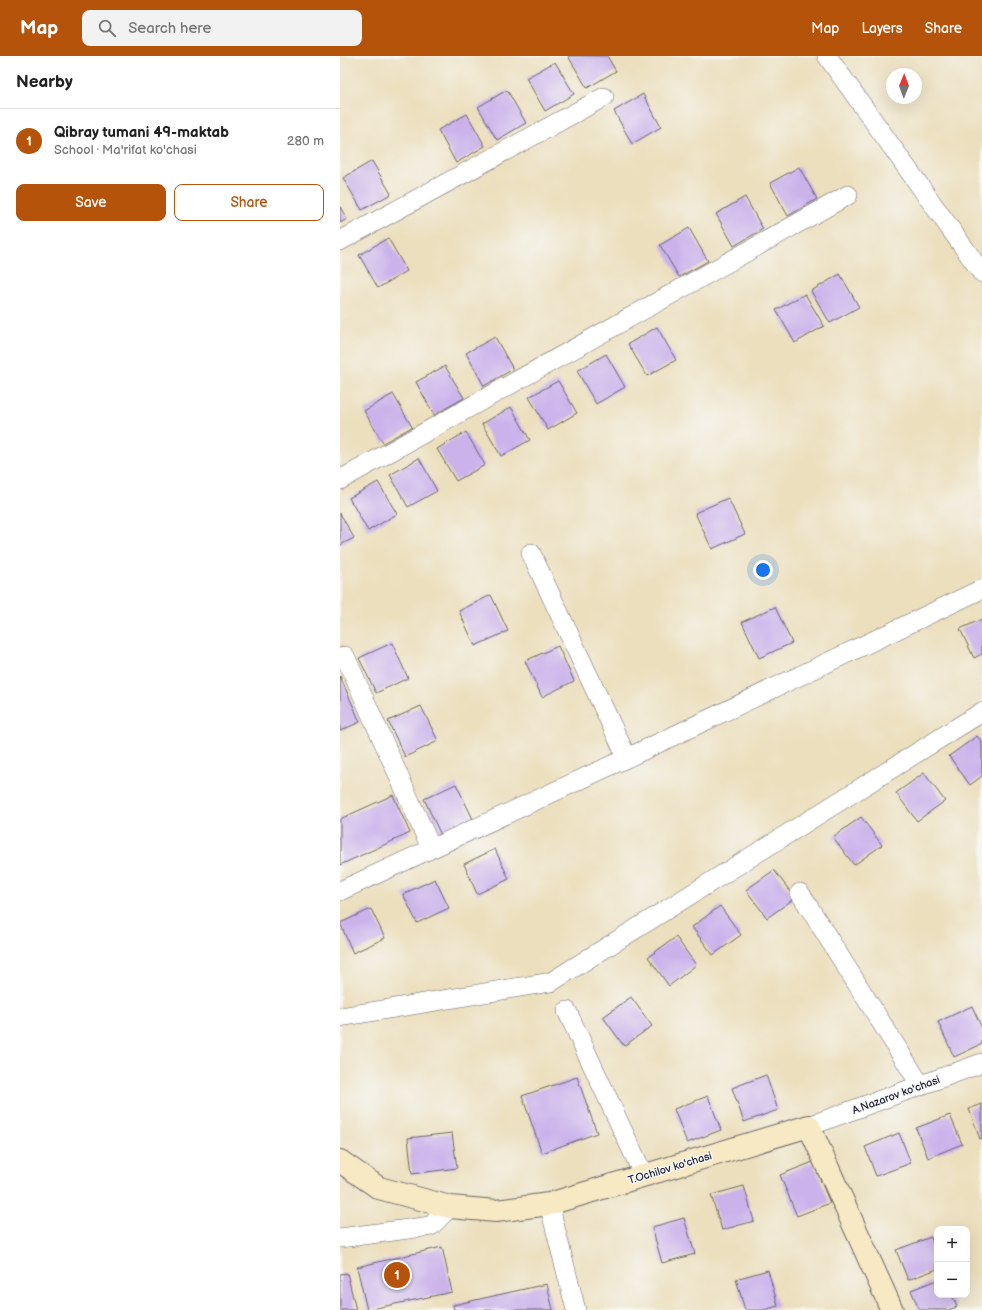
<!DOCTYPE html>
<html lang="en">
<head>
<meta charset="utf-8">
<style>
  :root { --surface:#fff; --page:#f2f2f2; --text:#222; --muted:#767676; --line:#e0e0e0; --accent:#b45309 }
  body { margin:0; font-family:"Balsamiq Sans",sans-serif; background:var(--page); color:var(--text) }
  .controls { position:absolute; right:12px; bottom:12px; display:grid; overflow:hidden; border-radius:8px; box-shadow:0 4px 16px #0002 }
  .controls button { width:36px; height:36px; display:grid; place-items:center; padding:0; border:0; border-bottom:1px solid var(--line); background:var(--surface); color:var(--text); font:20px sans-serif }
  .compass { position:absolute; left:546px; top:12px; width:36px; height:36px; border-radius:50%; background:var(--surface); box-shadow:0 4px 16px #0002; rotate:1deg }
  .you { position:absolute; left:423px; top:514px; width:14px; height:14px; margin:-10px; border:3px solid #fff; border-radius:50%; background:#1a73e8; box-shadow:0 0 0 6px #1a73e833 }
  .badge { display:grid; place-items:center; width:26px; height:26px; border-radius:50%; background:var(--accent); color:#fff; font-size:13px; font-weight:700 }
  .pin { position:absolute; translate:-50% -50%; border:2px solid #fff; box-shadow:0 1px 4px #0006 }
  .list { margin:0; padding:0; list-style:none }
  h2 { display:flex; justify-content:space-between; align-items:center; height:52px; margin:0; padding:0 16px; font-size:17px }
  h2 small { font-size:13px; font-weight:400; color:var(--muted) }
  .list li { display:grid; grid-template-columns:26px 1fr auto; gap:12px; align-items:center; box-sizing:border-box; height:64px; padding:0 16px; border-top:1px solid var(--line) }
  .list b { display:block; font-size:15px; white-space:nowrap }
  .list p { margin:0; font-size:13px; white-space:nowrap; color:var(--muted) }
  .list em { font-size:13px; font-style:normal; color:var(--muted) }
  .actions { display:flex; gap:8px; padding:12px 16px }
  .actions a { flex:1; padding:9px 0; border:1px solid var(--accent); border-radius:8px; text-align:center; font-size:14px; color:var(--accent) }
  .actions .main { background:var(--accent); color:#fff }
  .icon { flex:none; width:22px; height:22px; fill:none; stroke:currentColor; stroke-width:2; stroke-linecap:round; stroke-linejoin:round }
  .map { position:relative; flex:none; width:642px; height:1254px; overflow:hidden }
  header { display:flex; align-items:center; gap:24px; box-sizing:border-box; height:56px; padding:0 20px; background:var(--accent); color:#fff }
  header strong { font-size:19px }
  nav { display:flex; gap:22px; margin-inline-start:auto; font-size:14px }
  .search { width:280px; height:36px; background:var(--page); display:flex; align-items:center; gap:10px; box-sizing:border-box; padding:0 14px; border-radius:8px; color:var(--muted); font-size:15px }
  main { display:flex }
  aside { flex:1; background:var(--surface) }
  .map>svg:first-child { display:block }
</style>
</head>
<body>
<header>
<strong>Map</strong>
<div class="search"><svg class="icon" aria-label="search" viewBox="0 0 24 24"><circle cx="10" cy="10" r="6"/><path d="M15 15l6 6"/></svg>Search here</div>
<nav><a>Map</a><a>Layers</a><a>Share</a></nav>
</header>
<main>
<aside>
<h2>Nearby<small></small></h2>
<ul class="list">
<li><span class="badge">1</span><div><b>Qibray tumani 49-maktab</b><p>School · Ma'rifat ko'chasi</p></div><em>280 m</em></li>
</ul>
<div class="actions"><a class="main">Save</a><a>Share</a></div>
</aside>
<div class="map">
<svg width="642" height="1254" viewBox="0 0 642 1254">
  <rect width="100%" height="100%" fill="#f6f6f2"/>
  <filter id="ink" filterUnits="userSpaceOnUse"><feTurbulence type="fractalNoise" baseFrequency=".025" numOctaves="2"/><feDisplacementMap in="SourceGraphic" scale="8" xChannelSelector="R" yChannelSelector="G"/><feConvolveMatrix kernelMatrix="1 2 1 2 8 2 1 2 1" color-interpolation-filters="sRGB"/></filter>
  <filter id="wash" filterUnits="userSpaceOnUse"><feTurbulence type="fractalNoise" baseFrequency=".012" numOctaves="4" result="noise"/><feDisplacementMap in="SourceGraphic" scale="16" xChannelSelector="R" yChannelSelector="G"/><feGaussianBlur stdDeviation="0.9" result="paint"/><feColorMatrix in="noise" values="0 0 0 0 0 0 0 0 0 0 0 0 0 0 0 0 0 1.4 0 .05"/><feComposite in="paint" operator="in"/></filter>
  <g filter="url(#wash)">
    <rect width="100%" height="100%" fill="#ecdfbd"/>
    <g id="blocks">
      <!-- building -->
      <path fill="#cbb2eb" d="M228 0H267L276 15 247 32Z
        M215 6 234 38 205 55 186 22Z
        M167 34 186 67 157 84 138 51Z
        M303 38 321 71 292 88 274 55Z
        M127 58 145 90 116 107 98 74Z
        M32 105 51 138 22 154 3 122Z
        M459 111 477 143 448 160 430 127Z
        M405 141 423 173 394 190 376 158Z
        M0 151 7 163 0 167Z
        M349 172 368 205 339 221 320 189Z
        M48 182 67 215 38 232 19 199Z
        M500 218 519 251 490 267 471 235Z
        M465 238 484 270 455 287 436 254Z
        M317 271 336 304 307 320 288 288Z
        M155 281 173 313 144 330 126 297Z
        M266 298 285 331 256 348 237 315Z
        M105 310 124 342 94 359 76 326Z
        M218 325 237 357 208 374 189 341Z
        M53 338 72 371 43 387 24 355Z
        M171 351 190 384 161 400 142 368Z
        M126 376 145 409 116 425 97 393Z
        M79 402 97 435 68 451 50 419Z
        M38 426 57 458 28 475 9 442Z
        M388 442 405 478 372 493 355 457Z
        M0 457 14 482 0 489Z
        M151 539 168 575 135 590 119 555Z
        M435 551 452 587 419 602 402 566Z
        M642 563V598L634 602 620 573Z
        M52 587 68 622 36 637 19 602Z
        M218 590 234 625 202 641 185 605Z
        M0 620 20 666 0 675Z
        M81 650 98 685 65 701 48 665Z
        M637 680 642 686V720L630 729 609 700Z
        M584 717 605 745 577 765 556 737Z
        M116 728 133 763 101 779 84 743Z
        M53 739 70 777 0 809V763Z
        M521 761 542 789 514 809 493 781Z
        M155 793 169 823 137 838 124 808Z
        M434 814 455 842 427 862 406 834Z
        M95 823 109 852 77 867 63 838Z
        M380 850 401 879 373 899 352 871Z
        M31 853 45 882 13 897 0 867Z
        M336 881 356 909 329 930 308 901Z
        M291 941 312 970 284 990 263 961Z
        M632 950 642 972V988L614 1001 598 966Z
        M426 1019 438 1054 404 1066 392 1032Z
        M237 1021 257 1077 202 1097 182 1040Z
        M368 1040 381 1074 347 1087 334 1053Z
        M642 1048V1082L640 1083 629 1053Z
        M610 1059 622 1088 588 1102 576 1072Z
        M112 1077 117 1112 72 1118 68 1082Z
        M559 1077 571 1107 536 1120 525 1091Z
        M473 1106 490 1147 457 1160 440 1119Z
        M404 1130 414 1165 382 1174 371 1139Z
        M344 1162 355 1198 322 1207 312 1171Z
        M591 1181 597 1198V1213L568 1224 556 1194Z
        M102 1191 112 1236 27 1254 17 1211Z
        M428 1214 438 1250 424 1254H405L396 1223Z
        M7 1217 16 1254H0V1218Z
        M597 1224V1239H612L617 1251 608 1254H579L571 1234Z
        M207 1228 213 1254H114L113 1249Z"/>
    </g>
  </g>
  <g filter="url(#ink)">
    <use href="#blocks" fill-opacity="0" stroke="#696468" stroke-width="1"/>
    <g fill="none" stroke-linecap="round" stroke-linejoin="round">
      <defs>
        <path id="minor" d="M487 0 642 217
          M0 185 264 41
          M0 424 508 139
          M191 497 287 702
          M5 600 91 792
          M0 835 287 702 642 533
          M460 837 581 1030
          M227 955 304 1120
          M0 961 211 926 642 656
          M469 1070 642 1007
          M209 1148 236 1254
          M0 1182 91 1170 110 1151"/>
        <path id="secondary" d="M0 1105 39 1132 110 1151 156 1155 209 1148 469 1070 552 1254"/>
      </defs>
      <!-- minor casing -->
      <use href="#minor" stroke="#696468" stroke-width="20"/>
      <!-- secondary casing -->
      <use href="#secondary" stroke="#696468" stroke-width="24"/>
      <!-- minor -->
      <use href="#minor" stroke="#fff" stroke-width="19"/>
      <!-- secondary -->
      <use href="#secondary" stroke="#f7e9c3" stroke-width="22"/>
    </g>
  </g>
  <g text-anchor="middle" dominant-baseline="central" stroke-width="3" stroke-linejoin="round" paint-order="stroke">
    <!-- street labels -->
    <g font-size="11" fill="#22223b" stroke="#f6f6f2">
      <text transform="translate(556 1039) rotate(-20)">A.Nazarov ko'chasi</text>
      <text transform="translate(330 1112) rotate(-17)">T.Ochilov ko'chasi</text>
    </g>
  </g>
</svg>
<div class="controls">
<button>+</button>
<button>−</button>
</div>
<svg class="compass" viewBox="-18 -18 36 36"><path d="M0-13l5 13h-10z" fill="#e53935"/><path d="M0 13l5-13h-10z" fill="#767676"/></svg>
<div class="you"></div>
<div class="pin badge" style="left:57px;top:1219px">1</div>
</div>
</main>
</body>
</html>
